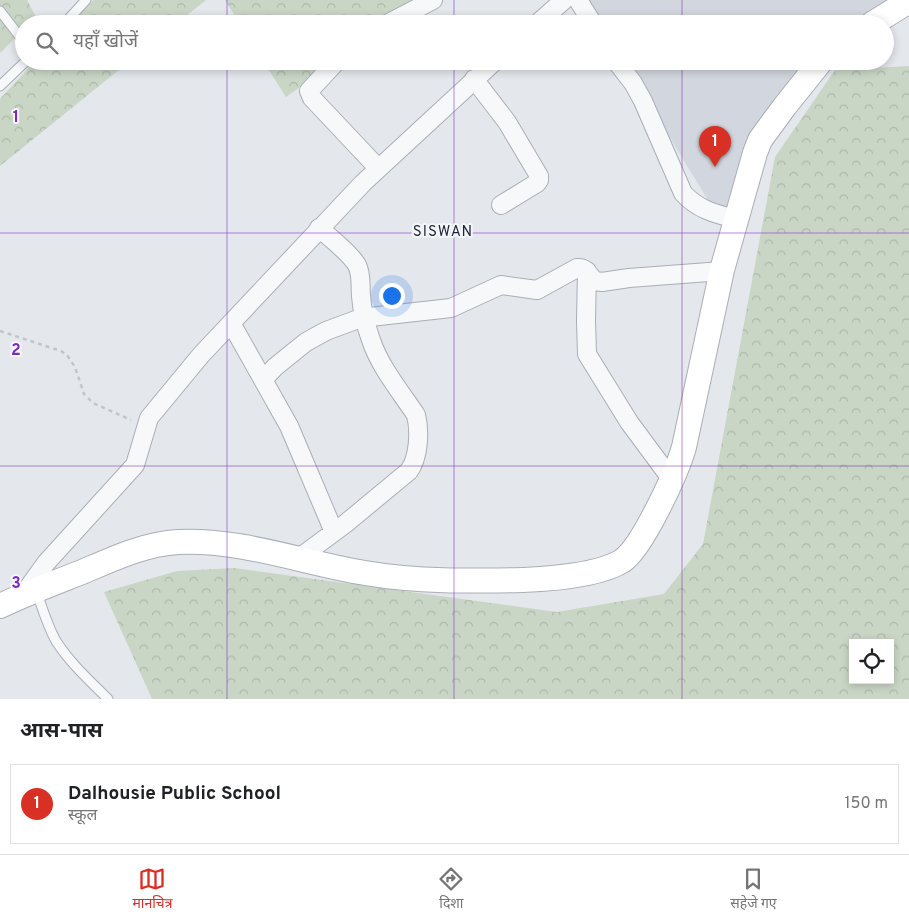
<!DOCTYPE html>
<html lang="hi">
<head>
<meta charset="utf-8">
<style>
  :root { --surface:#fff; --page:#f2f2f2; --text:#202124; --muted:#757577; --line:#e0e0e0; --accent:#d93025 }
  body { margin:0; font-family:Overpass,"Noto Sans Devanagari",sans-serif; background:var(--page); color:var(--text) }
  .controls { position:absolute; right:15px; bottom:15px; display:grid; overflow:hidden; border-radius:0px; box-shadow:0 2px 8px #0003 }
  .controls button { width:45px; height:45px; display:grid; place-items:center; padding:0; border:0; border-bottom:1px solid var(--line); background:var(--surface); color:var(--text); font:25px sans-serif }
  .you { position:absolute; left:391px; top:295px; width:18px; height:18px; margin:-12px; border:4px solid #fff; border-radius:50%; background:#1a73e8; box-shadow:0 0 0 8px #1a73e833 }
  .badge { display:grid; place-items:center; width:32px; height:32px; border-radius:50%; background:var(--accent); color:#fff; font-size:16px; font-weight:700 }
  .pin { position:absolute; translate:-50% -41px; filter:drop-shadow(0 1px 2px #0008) }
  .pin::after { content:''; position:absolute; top:26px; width:18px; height:15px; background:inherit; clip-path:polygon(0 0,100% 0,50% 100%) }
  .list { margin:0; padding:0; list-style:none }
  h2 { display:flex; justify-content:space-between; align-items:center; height:65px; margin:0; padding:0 20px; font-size:21px }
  h2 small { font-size:16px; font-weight:400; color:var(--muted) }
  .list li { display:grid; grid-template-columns:32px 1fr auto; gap:15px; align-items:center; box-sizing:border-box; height:80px; margin:0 10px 10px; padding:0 10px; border:1px solid var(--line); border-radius:0px }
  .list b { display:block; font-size:19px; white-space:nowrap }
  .list p { margin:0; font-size:16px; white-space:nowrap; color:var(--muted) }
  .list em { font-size:16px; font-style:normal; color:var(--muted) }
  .icon { flex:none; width:28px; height:28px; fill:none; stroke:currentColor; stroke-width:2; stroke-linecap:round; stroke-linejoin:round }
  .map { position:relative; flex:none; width:909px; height:699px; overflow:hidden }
  .search { position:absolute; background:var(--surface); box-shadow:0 2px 8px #0003; left:15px; right:15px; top:15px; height:55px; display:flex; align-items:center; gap:12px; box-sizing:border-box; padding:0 18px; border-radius:28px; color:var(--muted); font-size:19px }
  .sheet { height:155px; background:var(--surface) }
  nav { display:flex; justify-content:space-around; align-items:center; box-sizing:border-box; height:70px; border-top:1px solid var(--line); background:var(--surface); font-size:14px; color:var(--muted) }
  nav a { display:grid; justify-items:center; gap:2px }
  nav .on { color:var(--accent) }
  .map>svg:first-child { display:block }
</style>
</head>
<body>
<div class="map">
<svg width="909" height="699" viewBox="0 0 909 699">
  <defs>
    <pattern id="forest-crowns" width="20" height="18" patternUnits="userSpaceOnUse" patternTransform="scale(1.25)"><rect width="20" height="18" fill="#c9d6c5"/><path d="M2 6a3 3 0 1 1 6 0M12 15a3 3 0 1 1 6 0" fill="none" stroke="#adb8ab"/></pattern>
  </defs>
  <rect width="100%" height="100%" fill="#e4e7ec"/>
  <!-- built -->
  <path fill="#d2d6de" d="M584 0H890L851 24H599Z
    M623 61H809L772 103 753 130 729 207 711 205Z"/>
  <!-- forest -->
  <path fill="url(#forest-crowns)" fill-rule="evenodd" d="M0 0H27L36 17 29 24H24V29L0 53Z
    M93 0H206L176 24H71Z
    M225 0H425L391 24H240Z
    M35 61H130L0 166V99Z
    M263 61H337L286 97Z
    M909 66V699H152L104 592 177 571 234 568 557 612 664 594 703 544 775 157 835 70ZM853 643H890V680H853Z"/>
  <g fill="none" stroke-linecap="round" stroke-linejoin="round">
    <defs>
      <path id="lane" d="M0 11 24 42
        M64 24 86 0
        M0 86 26 61
        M36 590C42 607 47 625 56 641 70 663 90 681 108 699"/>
      <path id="street" d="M578 0 593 24
        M387 24 433 0
        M537 24 564 0
        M337 61 309 91 312 98 378 168
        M616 61 633 83 643 101 683 193C697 209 715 214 736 219
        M474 79 507 122 539 176V180L537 183 501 205
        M587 271 586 320 587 354 629 422 672 480
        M231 323 289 426 334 532
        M263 380 275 367 306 342 326 331 361 318 451 308 501 285 537 290 577 268C587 267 588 275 595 281L602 282 629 278 722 271
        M299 558 345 524 409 471C419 457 420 431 416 415 400 391 380 367 371 340 366 326 362 310 361 296 360 286 362 275 357 265 350 253 330 238 319 228
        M23 595 46 563 135 465 149 418 201 355 363 183 495 61"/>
      <path id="secondary" d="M872 24 909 1
        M0 606C27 593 54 583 82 572 113 559 144 544 178 542 242 539 303 563 365 573 417 582 471 581 523 580 550 579 599 575 622 561 642 548 677 472 684 447L722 270 755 153 760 140 785 106 821 61"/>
    </defs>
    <!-- lane casing -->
    <use href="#lane" stroke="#a9aeb7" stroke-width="11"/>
    <!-- street casing -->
    <use href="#street" stroke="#a9aeb7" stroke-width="20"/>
    <!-- secondary casing -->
    <use href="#secondary" stroke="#a9aeb7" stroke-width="26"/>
    <!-- path -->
    <path stroke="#c2c5cb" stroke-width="2.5" stroke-dasharray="4 4" stroke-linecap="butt" d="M0 331 61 351 67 355 75 367 84 394 93 403 131 420"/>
    <!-- lane -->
    <use href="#lane" stroke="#f7f8fa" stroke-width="9"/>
    <!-- street -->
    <use href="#street" stroke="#f7f8fa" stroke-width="18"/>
    <!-- secondary -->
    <use href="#secondary" stroke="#fff" stroke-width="24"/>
  </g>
  <!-- grid -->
  <path fill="none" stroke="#7b2cbf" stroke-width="1" stroke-opacity="0.55" d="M227 0V24M454 0V24M682 0V24M227 61V699M454 61V699M682 61V699M0 233H909M0 466H909"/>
  <g text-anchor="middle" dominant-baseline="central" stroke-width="4" stroke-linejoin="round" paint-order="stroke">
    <!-- quarter labels -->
    <g font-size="15" letter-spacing="1" fill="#1d2536" stroke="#f4f6f9">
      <text x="443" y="232">SISWAN</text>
    </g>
  </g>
  <g font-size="16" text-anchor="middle" font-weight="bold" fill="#7b2cbf" stroke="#f4f6f9" stroke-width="4" stroke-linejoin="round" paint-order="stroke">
    <text x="16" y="122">1</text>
    <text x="16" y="355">2</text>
    <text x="16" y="588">3</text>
  </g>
</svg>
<div class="controls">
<button><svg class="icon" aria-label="locate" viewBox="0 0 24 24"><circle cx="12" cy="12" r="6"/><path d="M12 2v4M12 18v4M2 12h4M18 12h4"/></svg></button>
</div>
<div class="you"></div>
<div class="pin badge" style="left:715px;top:167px">1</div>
<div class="search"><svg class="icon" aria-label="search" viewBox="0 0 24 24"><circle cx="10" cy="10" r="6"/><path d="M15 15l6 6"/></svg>यहाँ खोजें</div>
</div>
<section class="sheet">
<h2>आस-पास<small></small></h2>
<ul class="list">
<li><span class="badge">1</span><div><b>Dalhousie Public School</b><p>स्कूल</p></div><em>150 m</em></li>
</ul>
</section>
<nav>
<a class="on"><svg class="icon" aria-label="map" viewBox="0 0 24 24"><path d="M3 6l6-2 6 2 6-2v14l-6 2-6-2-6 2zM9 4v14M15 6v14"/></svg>मानचित्र</a>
<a><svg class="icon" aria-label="directions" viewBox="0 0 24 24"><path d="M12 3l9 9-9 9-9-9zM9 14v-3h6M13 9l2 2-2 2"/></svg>दिशा</a>
<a><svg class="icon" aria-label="saved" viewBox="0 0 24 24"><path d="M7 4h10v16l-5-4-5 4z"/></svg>सहेजे गए</a>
</nav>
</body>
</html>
